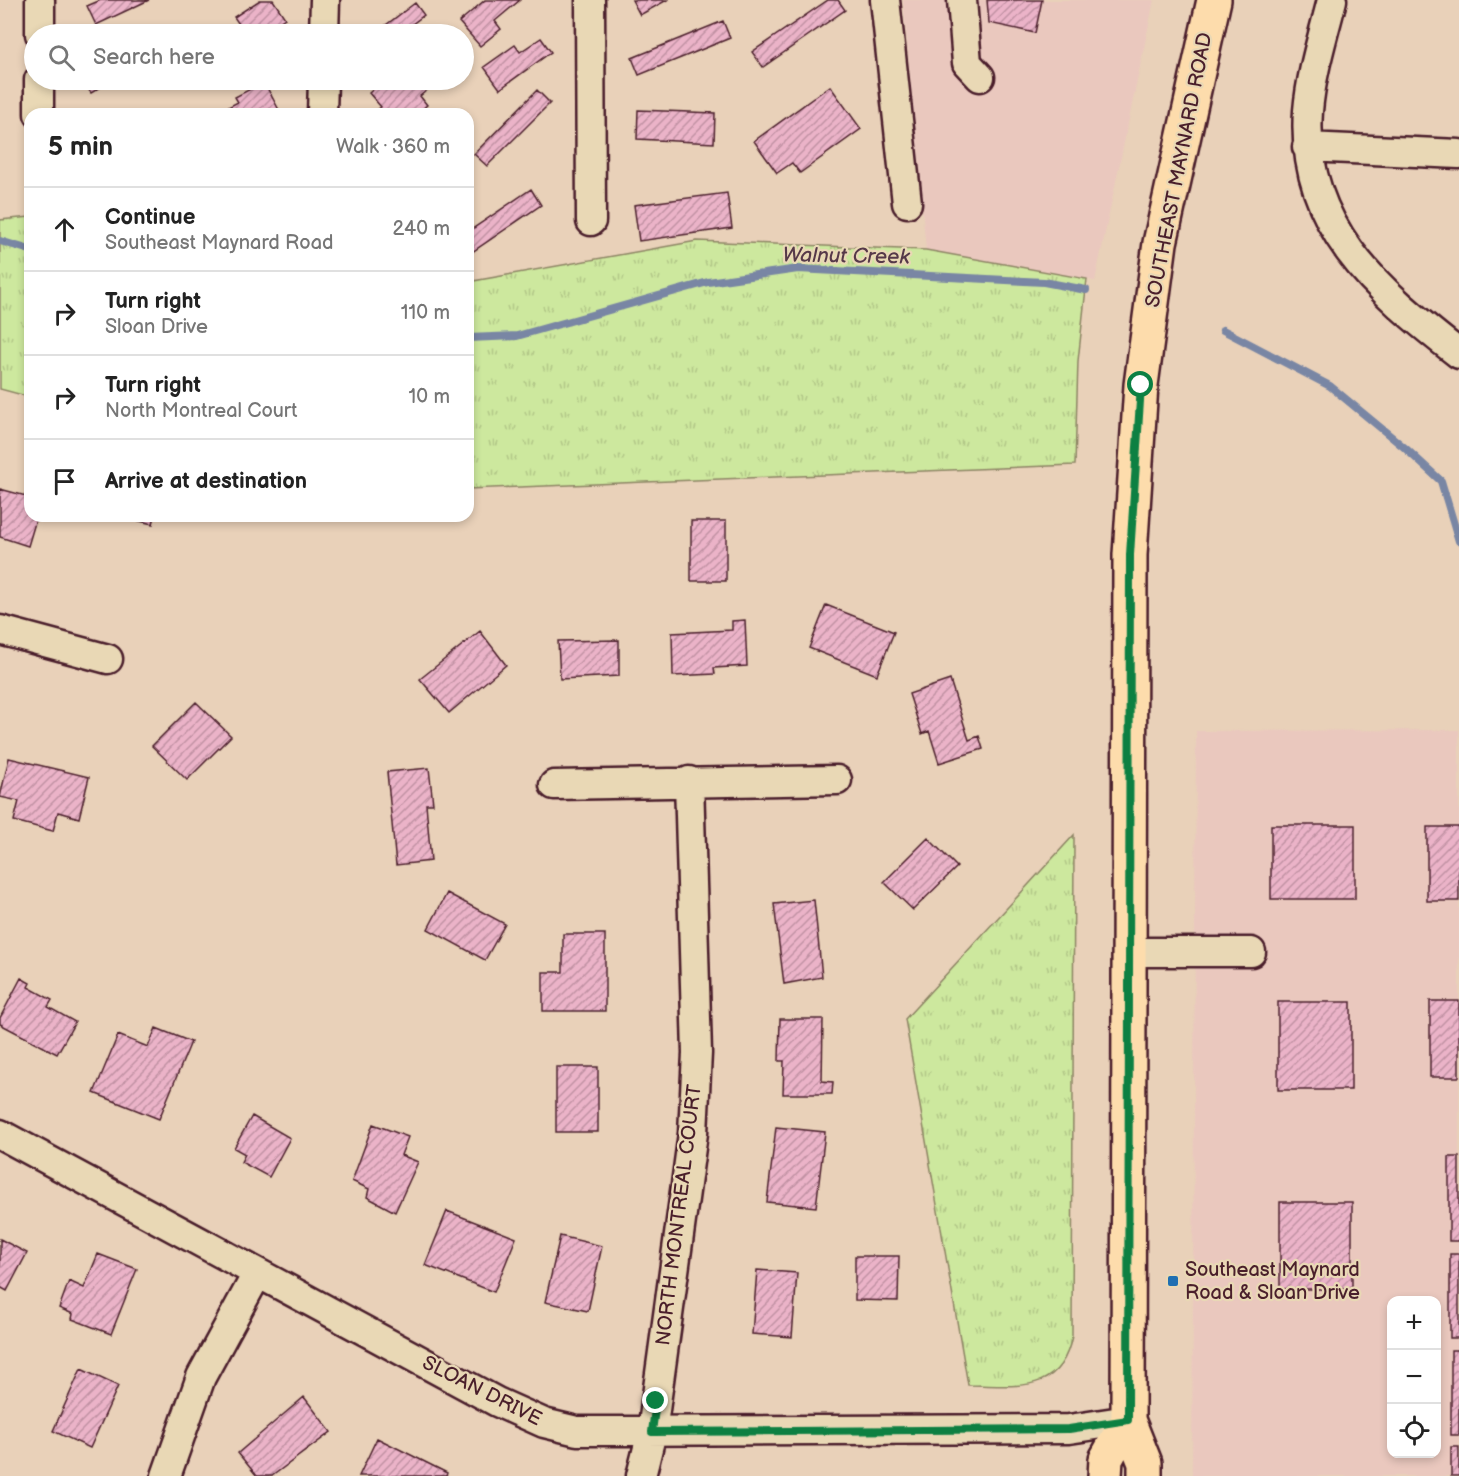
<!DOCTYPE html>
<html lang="en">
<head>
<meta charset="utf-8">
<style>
  :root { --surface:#fff; --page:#f6f6f6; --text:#222; --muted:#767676; --line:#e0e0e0 }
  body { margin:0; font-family:"Balsamiq Sans",sans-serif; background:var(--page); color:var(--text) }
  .controls { position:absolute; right:18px; bottom:18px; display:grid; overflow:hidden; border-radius:12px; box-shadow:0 3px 9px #0003 }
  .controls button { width:54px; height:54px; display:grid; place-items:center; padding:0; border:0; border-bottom:2px solid var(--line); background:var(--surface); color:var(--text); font:30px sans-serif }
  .stop { position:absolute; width:18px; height:18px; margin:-14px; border:4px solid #0b8043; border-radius:50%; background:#fff }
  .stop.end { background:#0b8043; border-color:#fff; box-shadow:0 2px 6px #0008 }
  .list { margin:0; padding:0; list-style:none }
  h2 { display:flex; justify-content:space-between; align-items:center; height:78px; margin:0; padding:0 24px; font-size:26px }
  h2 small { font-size:20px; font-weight:400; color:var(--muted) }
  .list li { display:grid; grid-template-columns:39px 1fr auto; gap:18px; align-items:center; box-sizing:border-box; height:84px; padding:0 24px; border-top:2px solid var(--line) }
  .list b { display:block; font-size:22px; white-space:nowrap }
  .list p { margin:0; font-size:20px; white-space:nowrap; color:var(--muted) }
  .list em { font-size:20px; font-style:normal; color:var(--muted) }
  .icon { flex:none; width:33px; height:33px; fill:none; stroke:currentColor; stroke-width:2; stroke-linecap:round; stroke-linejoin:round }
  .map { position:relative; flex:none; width:1459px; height:1476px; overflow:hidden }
  .search { position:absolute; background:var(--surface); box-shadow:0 3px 9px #0003; left:24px; top:24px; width:450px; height:66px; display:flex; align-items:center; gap:15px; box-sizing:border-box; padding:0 21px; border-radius:33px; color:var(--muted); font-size:22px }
  .panel { position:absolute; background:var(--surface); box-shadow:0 3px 9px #0003; left:24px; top:108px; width:450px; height:414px; border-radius:18px }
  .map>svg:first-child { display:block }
</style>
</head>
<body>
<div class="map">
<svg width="1459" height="1476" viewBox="0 0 1459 1476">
  <defs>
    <pattern id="park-tufts" width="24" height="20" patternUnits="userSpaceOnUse" patternTransform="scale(1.5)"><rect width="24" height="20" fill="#cde89e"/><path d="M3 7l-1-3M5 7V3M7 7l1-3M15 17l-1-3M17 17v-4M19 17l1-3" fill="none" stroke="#b2c788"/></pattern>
    <pattern id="building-hatch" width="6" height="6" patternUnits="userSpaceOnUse" patternTransform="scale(1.5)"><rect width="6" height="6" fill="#ebb3c8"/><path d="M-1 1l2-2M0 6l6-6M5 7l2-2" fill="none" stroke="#c091a3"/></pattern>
  </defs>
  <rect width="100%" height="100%" fill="#e9d1b9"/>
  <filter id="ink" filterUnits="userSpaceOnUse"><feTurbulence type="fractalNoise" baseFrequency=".0167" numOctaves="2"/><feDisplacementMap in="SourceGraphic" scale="12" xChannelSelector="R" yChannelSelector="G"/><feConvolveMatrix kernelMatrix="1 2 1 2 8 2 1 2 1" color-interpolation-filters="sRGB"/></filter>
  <g filter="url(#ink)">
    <!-- built -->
    <path fill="#eac8be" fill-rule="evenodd" d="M903 0H1154L1095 281 926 250Z
      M1459 730V1476H1192L1196 731ZM1392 1300H1436V1454H1392Z"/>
    <!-- park -->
    <path fill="url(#park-tufts)" stroke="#8c8464" stroke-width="1.5" d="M30 217V397L0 389V220Z
      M697 241 926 250 1087 279 1078 361 1075 465 468 489V282Z
      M1074 835 1072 1336C1060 1396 1016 1385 968 1385L905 1019Z"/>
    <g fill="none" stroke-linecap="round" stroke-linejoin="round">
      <!-- stream -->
      <path stroke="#7986a4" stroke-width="8" d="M0 241 30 250
        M1223 330 1330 386 1405 448 1441 481 1459 541
        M468 338 517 336 708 282 798 269 1044 282 1086 290"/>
    </g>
    <!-- building -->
    <path fill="url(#building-hatch)" stroke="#4a1f2b" stroke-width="1.5" d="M101 0H149L96 25 87 6Z
      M260 0H273L285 18 261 34H246L234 17Z
      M485 0H520L495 21 501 29 480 46 459 22Z
      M632 0H667L640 15Z
      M828 0H838L845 10 763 67 752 52Z
      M987 0H1042L1035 33 989 23Z
      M415 3 424 15 399 34H374Z
      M723 21 730 38 639 75 632 58Z
      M541 38 551 52 500 89 484 67 515 45 520 52Z
      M82 80H113L91 93Z
      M384 80H439L420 96 427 105 417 114H403L400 111 397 114H372L381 107 369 93Z
      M264 82 279 110 272 114H215L238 102 235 97Z
      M830 86 861 129 800 173 792 163 777 173 754 141Z
      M537 90 550 103 487 166 474 154Z
      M638 110 715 113 714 143 637 139Z
      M531 189 541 205 469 254 468 232Z
      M727 193 732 228 639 241 634 205Z
      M0 489 30 497V516H37L28 546 0 537Z
      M118 516H155L153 524Z
      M691 521H726V581H691Z
      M826 605 894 632 877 675 809 648Z
      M745 620 747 666 714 668 715 674 673 676 672 633 732 630V621Z
      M480 631 506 665 449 713 420 679Z
      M619 640V676L560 679 558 641Z
      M950 680 969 740 979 736 983 749 939 763 929 731 922 734 909 694Z
      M196 702 231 736 187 780 152 746Z
      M9 758 89 777 79 818 58 812 53 831 14 821 19 801 0 797Z
      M429 768 433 804H426L431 861 396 865 387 772Z
      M1271 825H1355V899H1271Z
      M1427 827H1459V901H1427Z
      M928 838 957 867 913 910 884 882Z
      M447 893 505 924 485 960 428 929Z
      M814 900 822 977 784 984 774 904Z
      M563 934H605V1011H543V972H563Z
      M21 978 30 983 28 987 52 1000 48 1007 75 1022 57 1054 0 1024V1018Z
      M1430 1001H1459V1077H1430Z
      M1278 1002H1351V1090H1278Z
      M780 1019H823L822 1081 833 1082 832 1094H783L784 1061H779Z
      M156 1028 191 1042 159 1119 94 1093 118 1035 148 1047Z
      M556 1067H598V1132H556Z
      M252 1116 290 1138 269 1177 241 1162 245 1154 234 1148Z
      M373 1124 408 1137 401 1155 418 1162 395 1212 367 1197 369 1189 352 1181Z
      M776 1127 825 1132 816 1207 767 1202Z
      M1449 1157H1459V1241H1449Z
      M1280 1202H1352V1289H1280Z
      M447 1211 516 1238 494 1292 425 1265Z
      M560 1236 602 1246 588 1311 545 1302Z
      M0 1239 27 1253 7 1291 0 1287Z
      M98 1254 137 1269 111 1334 72 1319 73 1314 59 1308 69 1281 84 1288Z
      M1450 1254H1459V1338H1450Z
      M855 1256H899L898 1301 855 1300Z
      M757 1270 797 1273 792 1337 752 1334Z
      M1451 1350H1459V1435H1451Z
      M81 1369 118 1386 90 1448 53 1431Z
      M304 1397 331 1432 272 1476H257L238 1453Z
      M377 1438 447 1473 446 1476H359Z
      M1451 1447H1459V1476H1451Z"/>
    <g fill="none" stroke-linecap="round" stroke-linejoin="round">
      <defs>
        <path id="minor" d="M590 0 591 221
          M885 0 907 203
          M962 0 967 63 980 77
          M1332 0C1323 36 1311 74 1308 111 1300 225 1377 290 1459 354
          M40 34V0
          M324 34 325 0
          M39 114V80
          M322 114 323 80
          M1307 147 1459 154
          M0 630 108 659
          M554 785 837 780
          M1130 952H1251
          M0 1134 497 1402 544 1423 577 1431 1069 1429 1128 1420
          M166 1476 201 1377 257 1274
          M641 1476 652 1432 693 1133 697 1053 689 781"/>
        <path id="major" d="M1105 1476 1106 1459 1128 1420
          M1145 1476V1463L1128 1420 1130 555 1141 385 1160 243 1214 0"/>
      </defs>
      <!-- minor casing -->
      <use href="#minor" stroke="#4a1f2b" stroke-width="33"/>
      <!-- major casing -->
      <use href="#major" stroke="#4a1f2b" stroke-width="38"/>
      <!-- minor -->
      <use href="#minor" stroke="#e9d8b5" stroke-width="28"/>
      <!-- major -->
      <use href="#major" stroke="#fddcac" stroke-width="33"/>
    </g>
  </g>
  <g fill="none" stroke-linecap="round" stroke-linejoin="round" filter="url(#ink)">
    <!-- route -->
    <path stroke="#0b8043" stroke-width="8" d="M656 1401 652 1432 1069 1429 1128 1420 1130 555 1141 385"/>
  </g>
  <!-- markers -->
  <rect fill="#1f6fb2" stroke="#e9d8b5" stroke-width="2" x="1167" y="1275" width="12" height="12" rx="3"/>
  <g text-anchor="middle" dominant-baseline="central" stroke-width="4.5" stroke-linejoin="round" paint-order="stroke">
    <!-- street labels -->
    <g font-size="20" fill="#4a1f2b" stroke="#e9d8b5">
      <text transform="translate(1179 170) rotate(-79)">SOUTHEAST MAYNARD ROAD</text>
      <text transform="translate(679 1215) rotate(-83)">NORTH MONTREAL COURT</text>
      <text transform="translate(482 1391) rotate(27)">SLOAN DRIVE</text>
    </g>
    <!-- poi labels -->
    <g font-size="20" fill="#4a1f2b" stroke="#e9d8b5" text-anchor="start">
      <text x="1185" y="1270">Southeast Maynard<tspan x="1185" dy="23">Road &amp; Sloan Drive</tspan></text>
    </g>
    <!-- water labels -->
    <g font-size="21" font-style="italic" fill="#563949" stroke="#e9d8b5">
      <text transform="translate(846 256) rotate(1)">Walnut Creek</text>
    </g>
  </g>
</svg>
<div class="controls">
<button>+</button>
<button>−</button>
<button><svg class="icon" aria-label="locate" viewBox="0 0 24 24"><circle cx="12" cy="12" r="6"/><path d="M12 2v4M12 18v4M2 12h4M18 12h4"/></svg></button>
</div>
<div class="stop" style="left:1141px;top:385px"></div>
<div class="stop end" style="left:656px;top:1401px"></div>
<div class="search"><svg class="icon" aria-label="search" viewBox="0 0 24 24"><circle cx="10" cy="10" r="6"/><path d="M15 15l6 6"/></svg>Search here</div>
<section class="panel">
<h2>5 min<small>Walk · 360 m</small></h2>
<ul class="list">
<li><svg class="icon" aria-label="ahead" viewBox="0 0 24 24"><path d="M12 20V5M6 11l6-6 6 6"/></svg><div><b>Continue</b><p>Southeast Maynard Road</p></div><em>240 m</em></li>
<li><svg class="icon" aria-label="right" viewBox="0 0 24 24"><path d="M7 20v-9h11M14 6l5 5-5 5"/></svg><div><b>Turn right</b><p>Sloan Drive</p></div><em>110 m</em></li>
<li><svg class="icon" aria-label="right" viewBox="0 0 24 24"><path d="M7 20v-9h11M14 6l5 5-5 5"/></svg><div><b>Turn right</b><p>North Montreal Court</p></div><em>10 m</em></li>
<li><svg class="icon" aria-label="arrive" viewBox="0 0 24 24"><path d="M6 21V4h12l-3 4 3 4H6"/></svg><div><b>Arrive at destination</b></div></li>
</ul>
</section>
</div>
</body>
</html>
